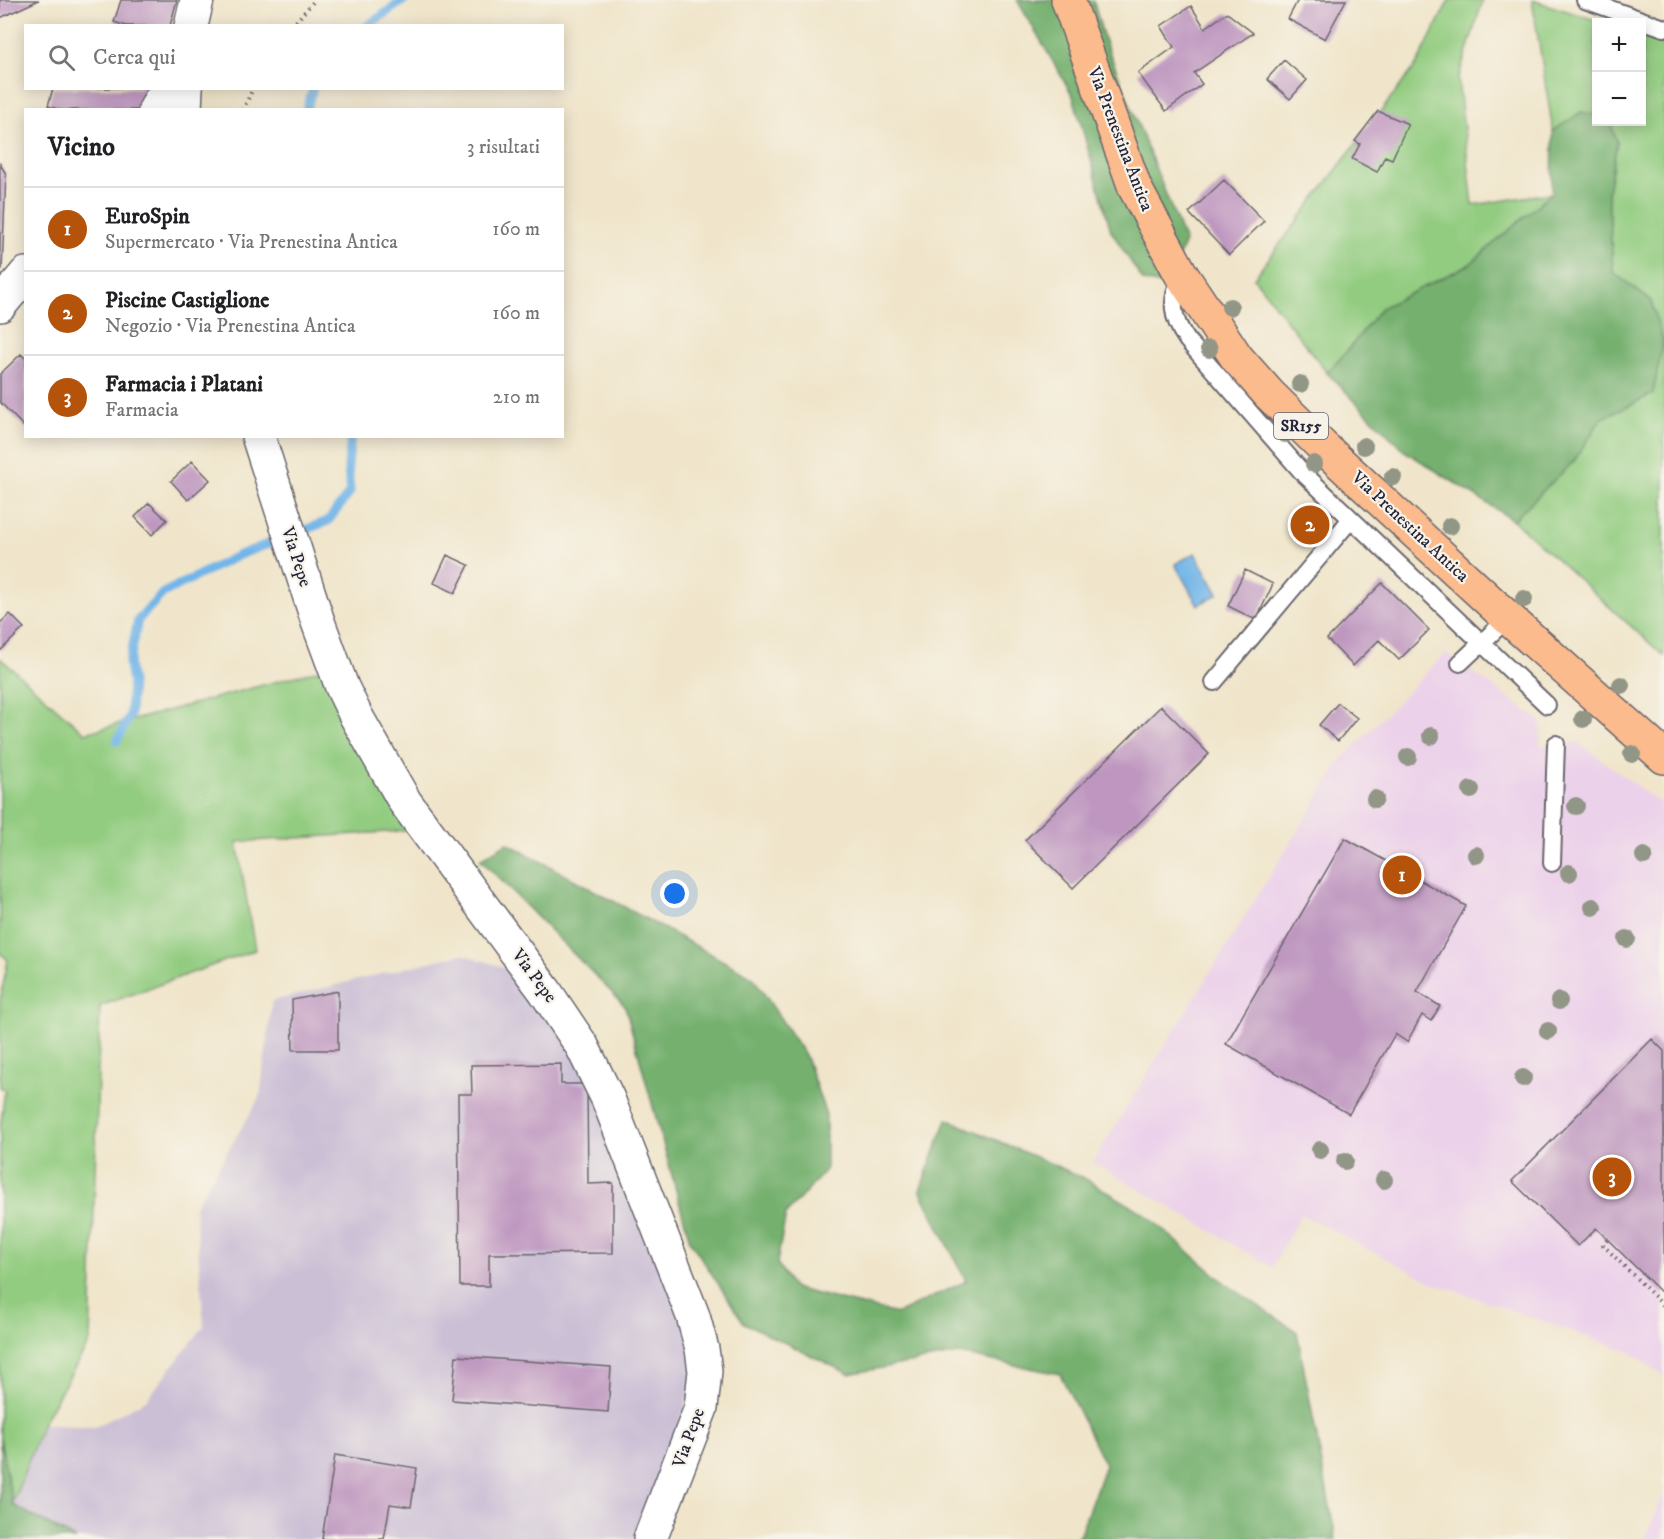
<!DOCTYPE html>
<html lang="it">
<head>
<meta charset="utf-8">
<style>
  :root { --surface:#fff; --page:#f6f6f6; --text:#202124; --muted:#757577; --line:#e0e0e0; --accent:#b45309 }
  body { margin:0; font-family:"IM FELL DW Pica",serif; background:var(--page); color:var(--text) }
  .controls { position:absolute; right:18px; top:18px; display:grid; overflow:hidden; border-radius:0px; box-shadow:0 3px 15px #0003 }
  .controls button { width:54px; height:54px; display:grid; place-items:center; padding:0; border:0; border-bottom:2px solid var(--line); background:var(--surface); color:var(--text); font:30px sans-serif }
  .you { position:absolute; left:675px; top:894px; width:21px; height:21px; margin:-15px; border:4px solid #fff; border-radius:50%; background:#1a73e8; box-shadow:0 0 0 9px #1a73e833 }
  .badge { display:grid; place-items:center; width:39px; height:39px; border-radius:50%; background:var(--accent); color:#fff; font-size:20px; font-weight:700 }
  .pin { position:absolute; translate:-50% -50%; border:3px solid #fff; box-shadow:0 2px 6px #0006 }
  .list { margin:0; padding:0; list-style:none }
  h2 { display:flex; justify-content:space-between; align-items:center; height:78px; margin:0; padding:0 24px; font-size:26px }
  h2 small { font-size:20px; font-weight:400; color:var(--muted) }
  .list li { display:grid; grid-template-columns:39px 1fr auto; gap:18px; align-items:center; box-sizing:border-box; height:84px; padding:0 24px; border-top:2px solid var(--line) }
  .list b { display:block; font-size:22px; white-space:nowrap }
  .list p { margin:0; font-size:20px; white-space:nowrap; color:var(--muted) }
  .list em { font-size:20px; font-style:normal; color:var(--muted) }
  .icon { flex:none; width:33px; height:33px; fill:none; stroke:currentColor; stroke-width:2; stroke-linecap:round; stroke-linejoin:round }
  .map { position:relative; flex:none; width:1664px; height:1539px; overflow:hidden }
  .search { position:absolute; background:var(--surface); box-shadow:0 3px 15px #0003; left:24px; top:24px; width:540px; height:66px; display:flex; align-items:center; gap:15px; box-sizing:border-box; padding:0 21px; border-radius:0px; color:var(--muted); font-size:22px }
  .panel { position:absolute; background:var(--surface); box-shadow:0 3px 15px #0003; left:24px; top:108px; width:540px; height:330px; border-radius:0px }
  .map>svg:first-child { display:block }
</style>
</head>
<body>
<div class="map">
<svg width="1664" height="1539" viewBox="0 0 1664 1539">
  <rect width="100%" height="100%" fill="#f7f3e8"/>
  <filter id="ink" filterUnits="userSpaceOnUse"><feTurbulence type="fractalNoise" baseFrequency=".0167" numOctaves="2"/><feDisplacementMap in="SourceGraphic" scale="12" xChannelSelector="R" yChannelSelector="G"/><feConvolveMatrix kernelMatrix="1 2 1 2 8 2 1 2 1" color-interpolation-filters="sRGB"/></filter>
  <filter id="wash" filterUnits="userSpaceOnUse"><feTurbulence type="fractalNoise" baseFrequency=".008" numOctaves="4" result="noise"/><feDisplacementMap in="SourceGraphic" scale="24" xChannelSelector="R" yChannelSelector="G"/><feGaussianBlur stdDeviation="1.35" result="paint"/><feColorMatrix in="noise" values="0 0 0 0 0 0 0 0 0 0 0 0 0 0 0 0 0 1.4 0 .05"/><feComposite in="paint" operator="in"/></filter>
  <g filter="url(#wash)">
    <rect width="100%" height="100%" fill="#f0e5ca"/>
    <!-- built -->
    <path fill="#ecd1ea" d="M1446 653 1541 721 1540 746 1578 742 1664 806V1376L1630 1352 1431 1282 1301 1214 1272 1267 1093 1162 1342 759Z
      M1664 1493V1539H1645Z"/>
    <!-- industrial -->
    <path fill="#cbbfd5" d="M462 954 525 974 585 1069 695 1344 693 1383 639 1539H75L12 1505 42 1424 95 1427 146 1400 204 1326 195 1206 260 1097 272 1001Z"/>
    <!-- green -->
    <path fill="#92cc80" stroke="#5a775e" stroke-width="1.5" d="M1449 0H1483L1458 79 1473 205 1552 193 1470 264 1381 308 1348 350 1327 373 1254 278 1417 64Z
      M1532 0 1602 22H1596V115L1581 112 1553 131Z
      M1642 36 1664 44V656L1513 520 1574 461 1601 419 1653 394 1651 301 1613 272 1608 191 1617 142 1610 122H1642Z
      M0 658 85 733 322 669 416 830 237 842 255 950 100 1006 90 1341 42 1424 12 1505 0 1438V1130L5 1090 0 1087V1000L8 960 0 953Z"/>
    <!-- forest -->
    <path fill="#75b06e" stroke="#4c6954" stroke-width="1.5" d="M1017 0H1093L1104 39 1185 242 1166 286 1143 281 1111 231 1073 96Z
      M1581 112 1596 115V122H1610L1617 142 1608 191 1613 272 1651 301 1663 342 1653 394 1601 419 1574 461 1513 520 1403 450 1327 373 1348 350 1381 308 1470 264 1552 193 1553 131Z
      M507 843 753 977 806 1057 826 1115V1170L786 1214 777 1263 793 1288 897 1314 966 1281 920 1190 947 1119 1084 1178 1145 1214 1225 1283 1297 1332 1336 1539H1076L1080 1534 1105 1465 1060 1374 958 1354 849 1374 744 1323 690 1241 625 1006 480 859Z
      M0 1438 13 1505 75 1539H0Z"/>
    <!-- water -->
    <path fill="#72b5e8" stroke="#4a6c92" stroke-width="1.5" d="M1195 553 1218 594 1198 605 1175 564Z"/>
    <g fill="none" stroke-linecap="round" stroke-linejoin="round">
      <!-- stream -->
      <path stroke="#72b5e8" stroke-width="9" d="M367 26 404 0
        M306 110 313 88
        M117 741 130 715 132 682 129 664 138 620 163 593 239 555 328 521 350 492 348 466 351 436"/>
    </g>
    <g id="blocks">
      <!-- building -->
      <path fill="#be96c0" d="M0 0H39L0 18Z
        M121 0H177L170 26H126L114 22Z
        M1298 0H1346L1325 39 1288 19Z
        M1191 6 1205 28 1227 13 1253 33 1194 73 1202 84 1166 111 1138 73 1174 47 1161 26Z
        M1284 60 1307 80 1290 99 1267 79Z
        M53 88H156L150 110H61L48 106Z
        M1378 111 1408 124 1392 159 1385 156 1377 172 1352 159 1360 144 1355 141Z
        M0 164 6 174 2 269H0Z
        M1224 180 1264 221 1229 255 1189 213Z
        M21 354 26 359V429L0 402V374Z
        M192 461 210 480 188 500 171 481Z
        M149 503 167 520 152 535 135 517Z
        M447 555 469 565 455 593 434 583Z
        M1245 570 1273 584 1256 620 1228 606Z
        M1382 583 1429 630 1399 660 1379 640 1353 666 1327 639Z
        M10 614 24 628 0 651V623Z
        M1338 703 1357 718 1338 741 1319 725Z
        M1161 706 1209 754 1073 888 1025 840Z
        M1345 838 1466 906 1417 992 1440 1006 1431 1021 1422 1015 1407 1042 1395 1034 1349 1114 1226 1044Z
        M338 991V1050H293L292 1000Z
        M1652 1039 1664 1051V1295L1596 1228 1578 1246 1512 1181Z
        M561 1064V1084H587L588 1184 613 1183V1253L489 1254V1286H460L458 1094H472L471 1065Z
        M456 1356 611 1367 608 1412 452 1400Z
        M335 1455 417 1468 411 1507 390 1504 384 1539H322Z"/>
    </g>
  </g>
  <g filter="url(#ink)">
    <use href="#blocks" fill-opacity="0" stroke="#6a666d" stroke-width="1.5"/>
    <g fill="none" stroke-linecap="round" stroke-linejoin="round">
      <defs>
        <path id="lane" d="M1585 0 1664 28
          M1181 274C1171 301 1170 316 1187 340L1302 472 1547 705
          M1460 663 1508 618
          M1214 682 1351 519
          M1552 863 1556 744"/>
        <path id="street" d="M191 26 197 0
          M155 110 167 88
          M185 110 186 88
          M0 305 26 274
          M258 436 318 622 342 687 356 716 405 802 545 991 582 1046 608 1099 693 1316 702 1349 705 1371 701 1408 650 1539"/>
        <path id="primary" d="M1068 0 1135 188 1181 274 1237 358 1269 394 1322 446 1508 618 1664 757"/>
      </defs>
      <!-- lane casing -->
      <use href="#lane" stroke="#6a666d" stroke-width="20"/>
      <!-- street casing -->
      <use href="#street" stroke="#6a666d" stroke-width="36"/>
      <!-- primary casing -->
      <use href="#primary" stroke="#6a666d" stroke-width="36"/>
      <!-- path -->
      <path stroke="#6a666d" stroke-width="4" stroke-dasharray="1.5 4.5" stroke-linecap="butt" d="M292 26 315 0
        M243 110 253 88
        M1607 1240 1603 1245 1664 1306"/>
      <!-- lane -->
      <use href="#lane" stroke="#fff" stroke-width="16"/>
      <!-- street -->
      <use href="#street" stroke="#fff" stroke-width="33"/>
      <!-- primary -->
      <use href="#primary" stroke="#fbbb8d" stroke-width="33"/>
    </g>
    <!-- trees -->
    <g fill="#919687">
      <circle cx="1230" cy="307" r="9"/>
      <circle cx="1209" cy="349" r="9"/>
      <circle cx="1300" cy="384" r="9"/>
      <circle cx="1285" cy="434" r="9"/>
      <circle cx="1364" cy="446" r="9"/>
      <circle cx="1314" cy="464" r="9"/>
      <circle cx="1393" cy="477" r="9"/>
      <circle cx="1450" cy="526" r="9"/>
      <circle cx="1524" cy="599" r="9"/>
      <circle cx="1621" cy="685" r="9"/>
      <circle cx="1583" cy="719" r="9"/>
      <circle cx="1431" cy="736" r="9"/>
      <circle cx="1632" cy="754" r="9"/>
      <circle cx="1408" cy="757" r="9"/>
      <circle cx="1471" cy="790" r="9"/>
      <circle cx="1375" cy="799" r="9"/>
      <circle cx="1576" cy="806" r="9"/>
      <circle cx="1476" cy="855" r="9"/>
      <circle cx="1644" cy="856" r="9"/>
      <circle cx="1569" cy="873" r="9"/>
      <circle cx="1593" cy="907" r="9"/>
      <circle cx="1627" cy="939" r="9"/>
      <circle cx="1559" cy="1001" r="9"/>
      <circle cx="1548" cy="1031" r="9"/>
      <circle cx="1523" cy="1078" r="9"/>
      <circle cx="1320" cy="1150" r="9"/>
      <circle cx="1345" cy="1161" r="9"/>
      <circle cx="1384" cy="1180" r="9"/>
    </g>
  </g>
  <g text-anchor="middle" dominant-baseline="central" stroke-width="4.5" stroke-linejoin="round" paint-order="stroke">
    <!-- shield labels -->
    <rect fill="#f7f3e8" stroke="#62616f" stroke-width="1.5" x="1274" y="413" width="54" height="26" rx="4.5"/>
    <g font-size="16" font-weight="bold" fill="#22223b">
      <text x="1301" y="426">SR155</text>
    </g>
    <!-- street labels -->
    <g font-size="18" fill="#22223b" stroke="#f7f3e8">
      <text transform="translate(1120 139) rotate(69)">Via Prenestina Antica</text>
      <text transform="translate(1410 527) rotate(43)">Via Prenestina Antica</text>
      <text transform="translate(296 557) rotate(72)">Via Pepe</text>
      <text transform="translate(534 976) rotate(53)">Via Pepe</text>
      <text transform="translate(689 1438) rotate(-70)">Via Pepe</text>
    </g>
  </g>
</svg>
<div class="controls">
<button>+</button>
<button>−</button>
</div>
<div class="you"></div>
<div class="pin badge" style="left:1402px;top:875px">1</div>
<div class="pin badge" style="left:1310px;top:525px">2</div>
<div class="pin badge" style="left:1612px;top:1177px">3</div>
<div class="search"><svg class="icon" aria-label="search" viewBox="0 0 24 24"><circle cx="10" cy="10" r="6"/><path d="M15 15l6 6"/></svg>Cerca qui</div>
<section class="panel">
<h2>Vicino<small>3 risultati</small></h2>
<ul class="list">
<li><span class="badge">1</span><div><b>EuroSpin</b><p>Supermercato · Via Prenestina Antica</p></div><em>160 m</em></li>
<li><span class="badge">2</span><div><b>Piscine Castiglione</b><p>Negozio · Via Prenestina Antica</p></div><em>160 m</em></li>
<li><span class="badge">3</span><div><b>Farmacia i Platani</b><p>Farmacia</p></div><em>210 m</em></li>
</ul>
</section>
</div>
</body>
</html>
